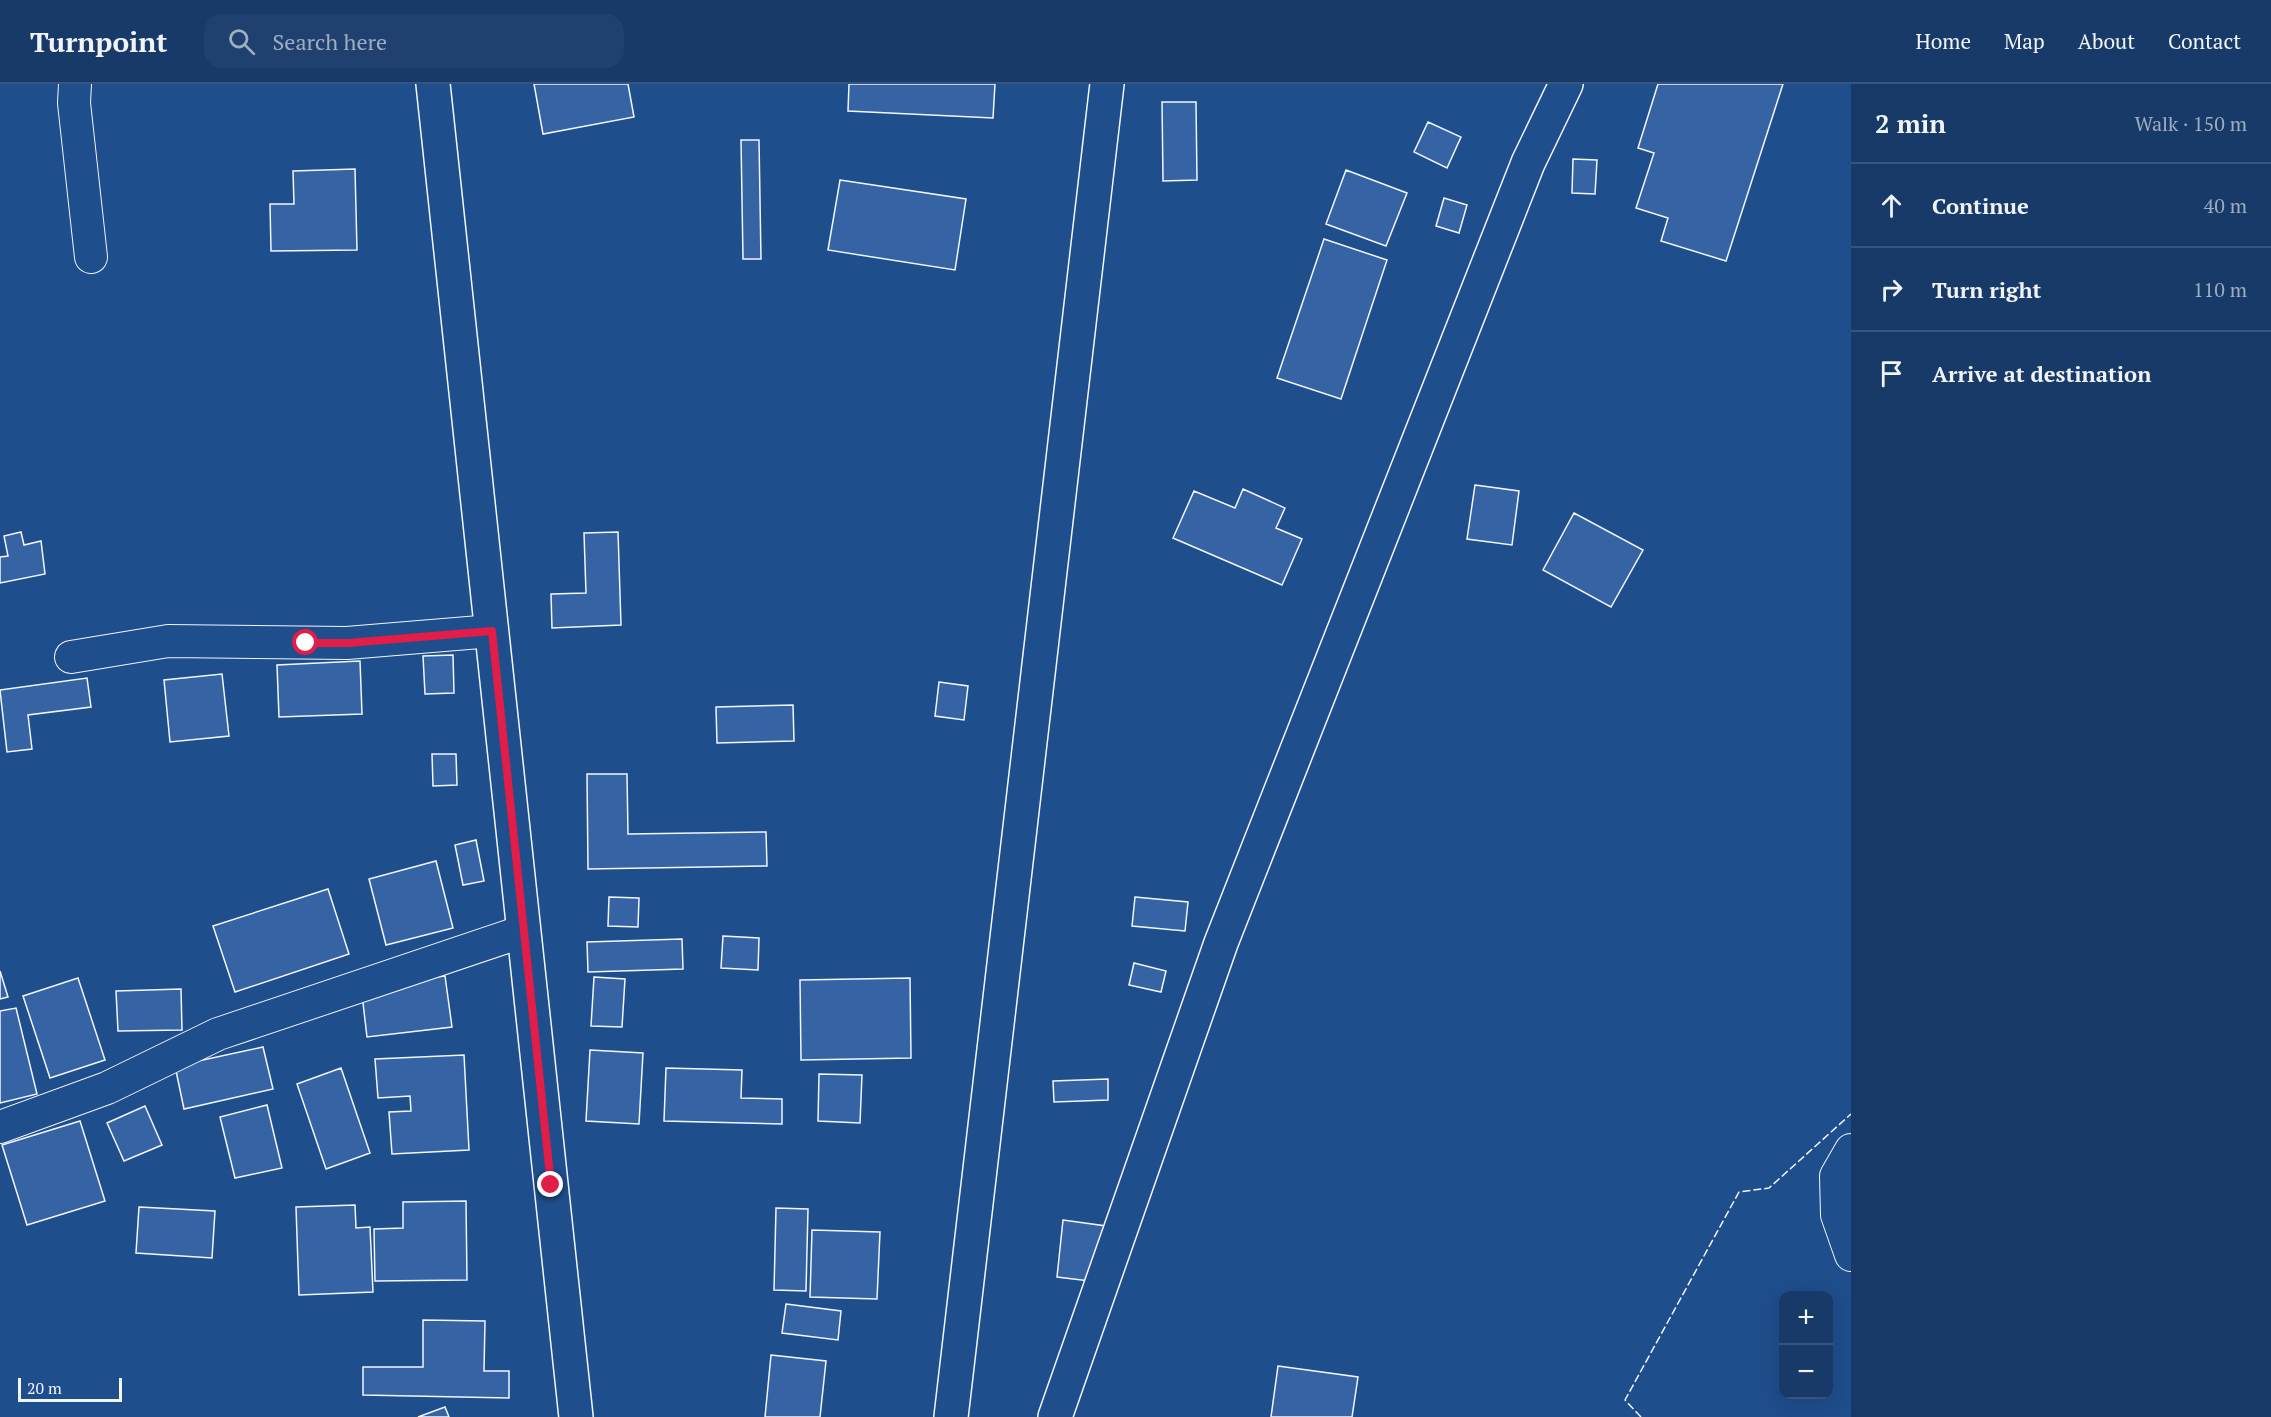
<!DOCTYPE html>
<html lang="en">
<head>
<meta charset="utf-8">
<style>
  :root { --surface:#173a69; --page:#20416f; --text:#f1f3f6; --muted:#9eadc0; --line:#36547d }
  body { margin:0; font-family:"PT Serif",serif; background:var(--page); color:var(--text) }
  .controls { position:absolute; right:18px; bottom:18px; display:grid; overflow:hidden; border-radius:12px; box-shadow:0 6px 24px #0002 }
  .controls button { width:54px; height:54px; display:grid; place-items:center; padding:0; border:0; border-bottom:2px solid var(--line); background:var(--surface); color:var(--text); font:30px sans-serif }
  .scale { position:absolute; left:18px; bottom:15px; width:104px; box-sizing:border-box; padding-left:6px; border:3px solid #f2f6ff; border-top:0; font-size:16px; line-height:21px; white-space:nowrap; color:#f2f6ff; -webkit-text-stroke:4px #1f4e8c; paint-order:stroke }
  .stop { position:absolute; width:18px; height:18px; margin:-14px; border:4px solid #e11d48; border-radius:50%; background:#fff }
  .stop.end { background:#e11d48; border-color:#fff; box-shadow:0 2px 6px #0008 }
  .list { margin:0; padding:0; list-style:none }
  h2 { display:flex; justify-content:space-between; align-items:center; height:78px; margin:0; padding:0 24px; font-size:26px }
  h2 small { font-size:20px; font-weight:400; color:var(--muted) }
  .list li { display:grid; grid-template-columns:39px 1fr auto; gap:18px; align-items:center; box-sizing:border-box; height:84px; padding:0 24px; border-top:2px solid var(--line) }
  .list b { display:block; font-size:22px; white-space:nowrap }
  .list em { font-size:20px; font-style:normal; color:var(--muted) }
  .icon { flex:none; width:33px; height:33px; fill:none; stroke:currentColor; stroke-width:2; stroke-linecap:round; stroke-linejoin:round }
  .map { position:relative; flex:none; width:1851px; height:1333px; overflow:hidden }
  header { display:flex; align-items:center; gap:36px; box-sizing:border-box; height:84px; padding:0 30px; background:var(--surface); border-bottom:2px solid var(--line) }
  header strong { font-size:28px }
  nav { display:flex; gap:33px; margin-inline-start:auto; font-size:21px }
  .search { width:420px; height:54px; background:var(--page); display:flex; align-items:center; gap:15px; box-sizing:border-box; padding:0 21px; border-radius:18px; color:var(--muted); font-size:22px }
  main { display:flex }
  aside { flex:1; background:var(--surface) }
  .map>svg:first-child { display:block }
</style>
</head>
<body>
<header>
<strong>Turnpoint</strong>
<div class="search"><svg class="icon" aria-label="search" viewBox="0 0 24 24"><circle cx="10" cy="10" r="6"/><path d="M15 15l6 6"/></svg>Search here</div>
<nav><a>Home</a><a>Map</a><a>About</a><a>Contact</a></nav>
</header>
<main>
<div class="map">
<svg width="1851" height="1333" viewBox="0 0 1851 1333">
  <rect width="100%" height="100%" fill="#1f4e8c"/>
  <!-- building -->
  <path fill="#3563a3" stroke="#f2f6ff" stroke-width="1.5" d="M534 0H628L634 33 543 50Z
    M849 0H995L993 34 848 27Z
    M1658 0H1783L1726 177 1661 157 1668 134 1636 124 1654 69 1638 64Z
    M1162 18H1196L1197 96 1163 97Z
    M1428 38 1461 53 1447 84 1414 68Z
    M741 56H759L761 175H743Z
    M1573 75 1597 76 1595 110 1572 109Z
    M355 85 357 166 271 167 270 120H294L293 87Z
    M1346 86 1407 109 1386 162 1326 140Z
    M840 96 966 115 955 186 828 166Z
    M1444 114 1467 121 1459 149 1436 142Z
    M1324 155 1387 176 1341 315 1277 294Z
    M1475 401 1519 407 1512 461 1467 455Z
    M1243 405 1285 424 1276 444 1302 455 1282 501 1173 454 1194 407 1235 424Z
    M1574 429 1643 466 1611 523 1543 486Z
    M21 448 24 461 41 457 45 490 0 499V473L8 472 4 452Z
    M618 448 621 541 552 544 551 510 586 509 584 449Z
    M453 571 454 609 425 610 423 572Z
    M360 577 362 630 279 633 277 581Z
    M222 590 229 652 170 658 164 596Z
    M87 594 91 623 28 631 32 665 7 668 0 606Z
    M939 598 968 602 964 636 935 632Z
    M793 621 794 657 717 659 716 623Z
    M432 670H456L457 701 433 702Z
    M587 690H627L628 750 766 748 767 782 588 785Z
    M476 756 484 797 463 801 455 761Z
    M436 777 453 844 386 861 369 795Z
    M328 805 349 870 235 908 213 842Z
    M609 813 639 814 638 843 608 842Z
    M1135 813 1188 818 1185 847 1132 842Z
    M723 852 759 854 758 886 721 884Z
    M682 855 683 885 588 888 587 858Z
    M1134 879 1166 887 1161 908 1129 901Z
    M0 887 8 913 0 915Z
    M445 892 452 943 367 953 361 902Z
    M594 893 625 895 622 943 591 942Z
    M78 894 105 976 50 994 23 912Z
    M910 894 911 974 801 976 800 896Z
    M181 905 182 946 118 947 116 907Z
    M16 924 37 1010 0 1019V927Z
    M263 963 273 1005 184 1025 175 982Z
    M590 966 643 969 639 1040 586 1037Z
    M464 971 469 1066 392 1070 389 1028 411 1027 410 1012 378 1014 375 975Z
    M341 984 370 1069 326 1085 297 1000Z
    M666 984 742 986 741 1014 782 1015V1040L664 1037Z
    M819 990 862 991 860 1039 818 1037Z
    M1108 995V1016L1054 1018 1053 997Z
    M267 1021 282 1084 235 1094 220 1033Z
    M145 1022 162 1061 124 1077 107 1039Z
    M80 1037 105 1117 27 1141 2 1061Z
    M466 1117 467 1196 375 1197 374 1145 403 1144V1118Z
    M355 1121 356 1144 370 1143 373 1208 299 1211 296 1123Z
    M139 1123 215 1127 212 1174 136 1169Z
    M776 1124 808 1125 806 1207 774 1206Z
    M1063 1136 1106 1142 1098 1198 1057 1193Z
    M812 1146 880 1148 877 1215 810 1213Z
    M786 1220 841 1227 838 1256 782 1249Z
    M423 1236 485 1237 484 1287H509V1314L363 1311V1283H423Z
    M771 1271 826 1277 820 1333H765Z
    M1278 1282 1358 1293 1352 1333H1271Z
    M445 1323 449 1333H418Z"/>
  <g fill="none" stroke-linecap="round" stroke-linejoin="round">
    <defs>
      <path id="minor" d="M75 0 74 19 91 173
        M71 573 168 557 347 559 492 547
        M0 1043 107 1004 218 950 524 847
        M1851 1066 1836 1092 1837 1131 1851 1171"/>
      <path id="secondary" d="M951 1333 1107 0"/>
      <path id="primary" d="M433 0 576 1333
        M1055 1333 1221 859 1528 79 1566 0"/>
    </defs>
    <!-- minor casing -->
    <use href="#minor" stroke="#f2f6ff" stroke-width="34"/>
    <!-- secondary casing -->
    <use href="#secondary" stroke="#f2f6ff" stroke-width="36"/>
    <!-- primary casing -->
    <use href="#primary" stroke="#f2f6ff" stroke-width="36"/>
    <!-- minor -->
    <use href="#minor" stroke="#1f4e8c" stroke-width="32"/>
    <!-- secondary -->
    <use href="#secondary" stroke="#1f4e8c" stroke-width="33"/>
    <!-- primary -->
    <use href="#primary" stroke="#1f4e8c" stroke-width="33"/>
    <!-- fence -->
    <path stroke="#f2f6ff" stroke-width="1.5" stroke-dasharray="8 3" stroke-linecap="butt" d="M1641 1333 1625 1316 1739 1108 1769 1104 1851 1030"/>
  </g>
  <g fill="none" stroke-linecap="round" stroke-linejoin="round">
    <!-- route -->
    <path stroke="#e11d48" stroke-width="8" d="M306 559H348L492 547 551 1101"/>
  </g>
</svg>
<div class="controls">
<button>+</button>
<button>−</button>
</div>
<div class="scale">20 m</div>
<div class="stop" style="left:306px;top:559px"></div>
<div class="stop end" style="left:551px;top:1101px"></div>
</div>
<aside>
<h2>2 min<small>Walk · 150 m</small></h2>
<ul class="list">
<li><svg class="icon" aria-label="ahead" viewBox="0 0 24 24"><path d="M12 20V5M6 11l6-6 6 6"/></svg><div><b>Continue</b></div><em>40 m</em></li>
<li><svg class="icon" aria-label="right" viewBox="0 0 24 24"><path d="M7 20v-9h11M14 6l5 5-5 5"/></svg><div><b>Turn right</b></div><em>110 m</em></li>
<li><svg class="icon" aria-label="arrive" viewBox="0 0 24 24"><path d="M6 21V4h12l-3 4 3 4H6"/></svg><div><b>Arrive at destination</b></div></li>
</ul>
</aside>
</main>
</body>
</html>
